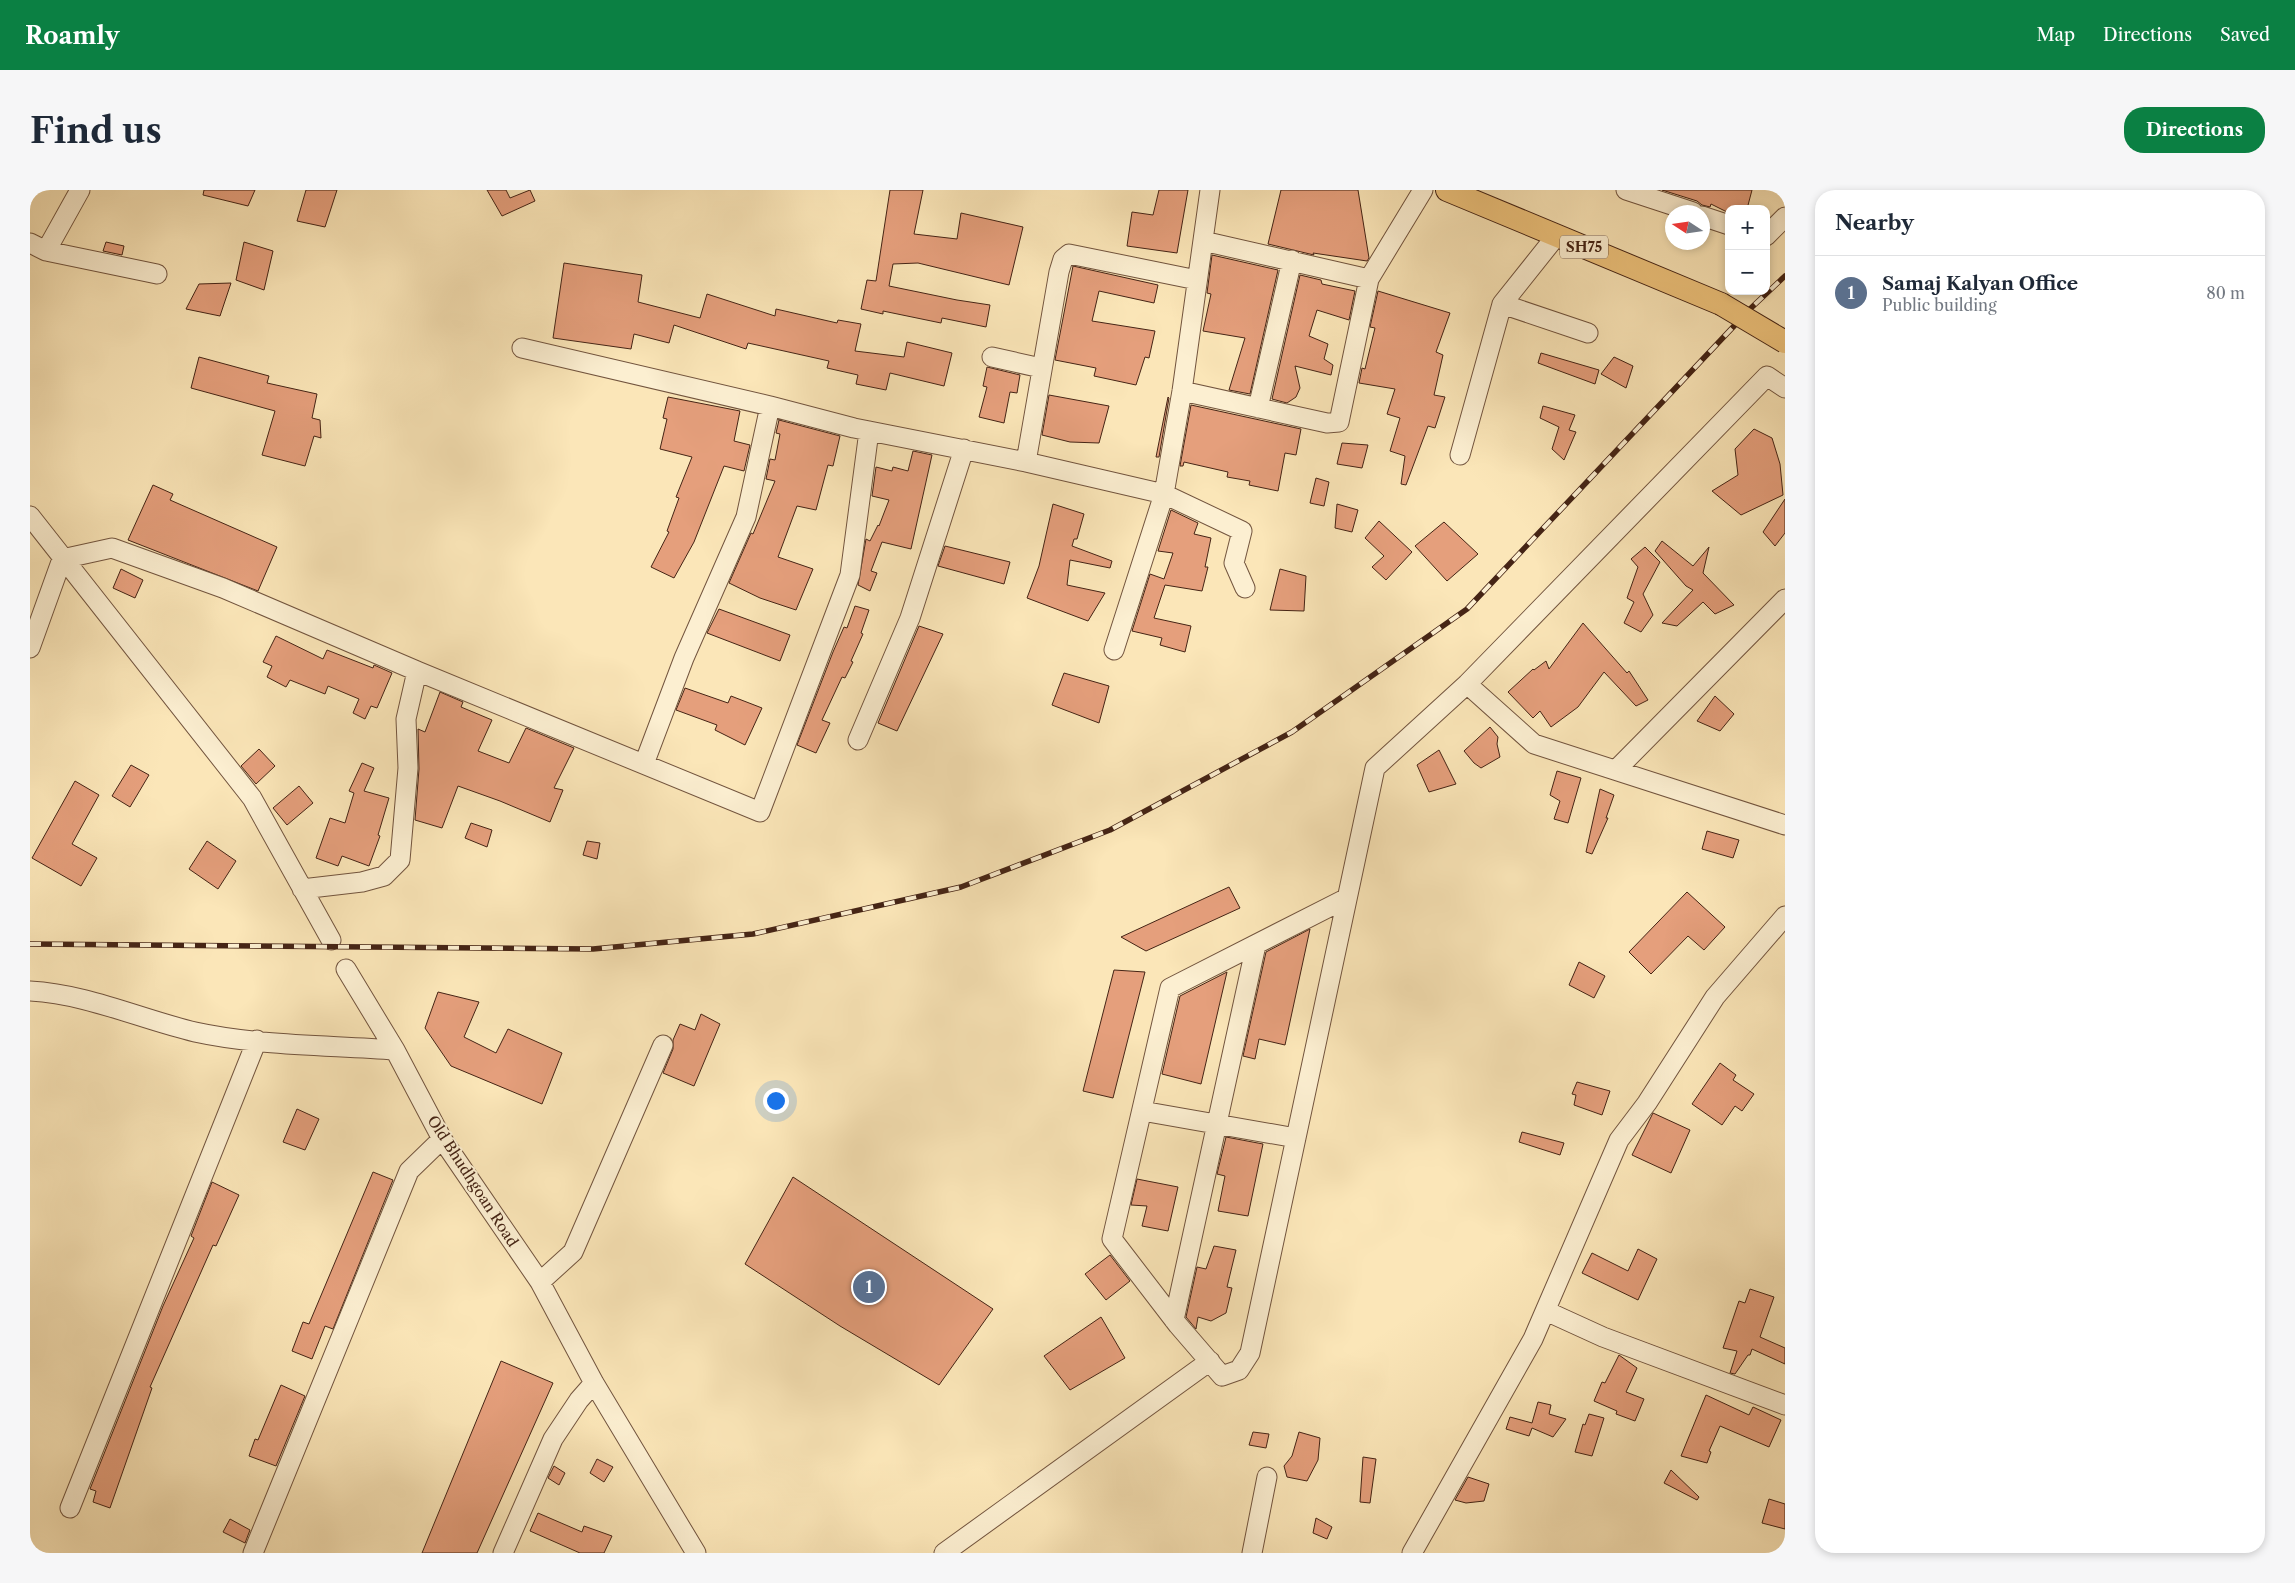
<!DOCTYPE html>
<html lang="en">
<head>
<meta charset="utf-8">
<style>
  :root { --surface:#fff; --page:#f6f6f7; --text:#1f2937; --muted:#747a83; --line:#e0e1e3; --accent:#0b8043 }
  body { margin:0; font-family:"Libre Caslon Text",serif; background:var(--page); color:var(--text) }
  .controls { position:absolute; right:15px; top:15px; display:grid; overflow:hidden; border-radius:10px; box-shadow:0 2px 8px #0003 }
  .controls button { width:45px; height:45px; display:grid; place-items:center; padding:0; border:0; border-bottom:1px solid var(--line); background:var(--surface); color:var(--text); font:25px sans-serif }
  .compass { position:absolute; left:1635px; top:15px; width:45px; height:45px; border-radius:50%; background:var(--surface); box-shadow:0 2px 8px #0003; rotate:282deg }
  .you { position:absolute; left:745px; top:910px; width:18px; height:18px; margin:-12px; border:4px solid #fff; border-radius:50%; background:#1a73e8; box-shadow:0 0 0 8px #1a73e833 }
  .badge { display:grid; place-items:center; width:32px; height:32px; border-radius:50%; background:var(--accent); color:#fff; font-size:16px; font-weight:700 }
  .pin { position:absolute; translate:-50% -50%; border:2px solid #fff; box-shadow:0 1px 5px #0006 }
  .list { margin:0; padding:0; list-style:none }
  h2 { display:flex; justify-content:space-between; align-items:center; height:65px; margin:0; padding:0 20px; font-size:21px }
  h2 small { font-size:16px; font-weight:400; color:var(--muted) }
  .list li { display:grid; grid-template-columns:32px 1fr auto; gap:15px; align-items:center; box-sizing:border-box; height:75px; padding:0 20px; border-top:1px solid var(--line) }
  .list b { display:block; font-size:19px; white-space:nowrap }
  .list p { margin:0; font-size:16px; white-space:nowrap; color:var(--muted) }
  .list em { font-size:16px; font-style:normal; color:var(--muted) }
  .map { position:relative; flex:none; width:1755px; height:1363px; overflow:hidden; border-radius:20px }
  header { display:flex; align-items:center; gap:30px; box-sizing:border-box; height:70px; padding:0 25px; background:var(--accent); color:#fff }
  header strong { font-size:24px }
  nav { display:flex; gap:28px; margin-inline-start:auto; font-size:18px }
  .intro { display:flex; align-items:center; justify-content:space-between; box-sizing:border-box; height:120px; padding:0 30px }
  h1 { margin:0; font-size:35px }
  .button { padding:12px 22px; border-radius:20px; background:var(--accent); color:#fff; font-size:18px; font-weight:700 }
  main { display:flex; gap:30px; padding:0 30px }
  aside { flex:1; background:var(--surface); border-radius:20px; box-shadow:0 2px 8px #0003 }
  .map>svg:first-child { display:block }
</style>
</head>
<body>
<header>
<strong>Roamly</strong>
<nav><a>Map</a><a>Directions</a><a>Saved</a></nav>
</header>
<div class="intro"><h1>Find us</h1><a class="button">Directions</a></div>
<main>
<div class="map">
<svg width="1755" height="1363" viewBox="0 0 1755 1363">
  <rect width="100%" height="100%" fill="#fbe6b8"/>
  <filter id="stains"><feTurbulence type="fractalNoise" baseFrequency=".004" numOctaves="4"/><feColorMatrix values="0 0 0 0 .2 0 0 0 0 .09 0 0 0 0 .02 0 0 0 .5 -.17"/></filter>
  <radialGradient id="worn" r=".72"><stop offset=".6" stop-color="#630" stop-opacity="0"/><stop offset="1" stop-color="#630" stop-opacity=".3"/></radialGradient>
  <!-- building -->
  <path fill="#e59f7c" stroke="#452415" d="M174 0H225L218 16 173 5Z
    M276 0H307L295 37 267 31Z
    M457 0H476L480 8 500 0 505 11 472 26Z
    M860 0H893L884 44 927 49 931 23 993 37 979 95 888 73 863 74 859 96 927 110 960 115 956 137 912 128 911 133 853 121V124L831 119 837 90 846 91Z
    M1129 0H1158L1147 63 1097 56 1102 22 1123 25Z
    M1251 0H1328L1339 68 1337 71 1283 63 1284 65 1238 54Z
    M1632 0H1722L1717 19H1699V23L1681 14 1680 17 1672 15 1667 11Z
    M76 52 94 56 92 65 73 61Z
    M214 52 243 61 234 100 206 90Z
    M1182 65 1248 80 1220 204 1199 200 1215 148 1173 141 1181 104 1177 103Z
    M534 73 612 85 608 112 670 128 677 104 745 126 746 119 807 133 808 130 831 134 825 161 874 167 877 152 922 163 914 196 860 183 856 200 826 194 828 185 797 178 799 171 718 153 716 159 644 135 639 153 604 144 601 159 523 148Z
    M1043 76 1128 95 1124 113 1069 101 1062 131 1125 141 1119 168 1115 167 1106 195 1064 186 1066 178 1025 170Z
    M1270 85 1291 90 1292 94 1325 101 1319 130 1287 120 1279 146 1298 154 1294 169 1303 175 1301 185 1265 176 1270 198 1266 207 1257 213 1242 209Z
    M201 93 190 126 156 119 169 94Z
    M1348 101 1420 123 1406 162 1413 165 1404 205 1415 207 1405 238 1398 236 1376 295 1371 294 1375 266 1360 261 1370 228 1357 224 1365 199 1329 193 1332 178 1335 179 1345 138 1340 137Z
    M1511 163 1569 180 1565 194 1508 173Z
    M169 167 239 186 237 193 287 204 282 228 290 230 291 248 284 246 275 276 232 265 245 221 161 198Z
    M1584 167 1603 176 1596 198 1571 184Z
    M957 177 990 185 987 203 980 202 974 233 949 227 957 197 953 196Z
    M1019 205 1079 216 1069 253 1040 252 1012 245Z
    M638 207 710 221 704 251 720 255 714 281 694 276 664 352 644 388 621 377 639 342 637 341 649 308 646 307 662 267 630 259 637 229 633 228Z
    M1138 207 1139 208 1129 267H1126Z
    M1161 215 1271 239 1266 265 1255 263 1248 301 1219 295 1220 291 1197 287 1198 282 1154 272 1153 276H1150Z
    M1513 216 1545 225 1539 240 1546 242 1534 270 1522 259 1529 237 1510 228Z
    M749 230 810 246 803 276 798 275 786 320 767 316 748 367 783 379 766 420 730 408 699 393 721 343 723 344 745 291 736 289 740 269 745 270 750 244 746 243Z
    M1724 239 1742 248 1750 274 1753 305 1711 325 1682 301 1708 285 1705 259Z
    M1312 253 1338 255 1332 278 1307 274Z
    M883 261 902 265 881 359 852 352 841 381 847 383 840 401 828 395 836 349 840 351 848 335 849 336 859 310 842 306 846 277 862 281 863 277 878 281Z
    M1286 288 1299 292 1294 316 1280 313Z
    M123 295 143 304 140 310 247 357 228 401 98 350Z
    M1755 309V343L1745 356 1733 342Z
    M1023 314 1054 324 1047 349H1044L1042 356 1082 371 1080 378 1040 370 1037 395 1075 403 1058 431 997 408 1009 376Z
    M1307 314 1328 320 1322 342 1305 338Z
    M1141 320 1168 333 1164 344 1181 348 1175 377H1178L1172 401 1135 395 1124 428 1161 436 1155 462 1130 455 1132 448 1102 441 1120 384 1134 389 1143 363 1128 361Z
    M1349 331 1382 362 1356 390 1342 377 1354 366 1335 348Z
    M1414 332 1448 364 1417 391 1385 356Z
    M1632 351 1663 376 1679 357 1673 383 1704 415 1685 424 1673 412 1647 436 1632 433 1663 400 1656 396 1625 361Z
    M915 356 980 372 974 394 908 376Z
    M1615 357 1630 372 1613 404 1623 425 1611 442 1594 433 1604 412 1597 408 1608 377 1601 369Z
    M91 379 113 390 105 408 83 398Z
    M1250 379 1276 386 1274 421 1240 420Z
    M825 416 839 420 831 443 833 444 821 471 823 472 815 488 812 487 792 530 800 533 786 563 767 555 803 462 814 437 817 438Z
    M689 419 760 445 750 471 677 443Z
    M1553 433 1597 483 1599 481 1618 510 1606 516 1574 482 1548 517 1521 537 1510 521 1503 528 1478 502 1503 479 1504 480 1516 471 1519 479Z
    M889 436 913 444 867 541 848 533Z
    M246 446 293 469 297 460 343 478 344 475 362 483 347 518 341 516 335 529 323 523 329 509 298 496 295 504 260 490 256 497 237 487 242 476 233 472Z
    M1034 483 1079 496 1069 533 1022 515Z
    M655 498 698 513 701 506 732 518 715 555 685 540 687 535 646 520Z
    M410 502 433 512 431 517 462 530 448 561 479 573 496 538 544 558 524 598 533 600 520 632 470 611 428 596 412 638 385 630 389 579 388 539 395 542Z
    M1685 506 1704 524 1690 541 1667 531Z
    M1460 537 1468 547 1467 554 1470 567 1451 578 1444 573 1434 561Z
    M229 559 245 576 226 594 211 576Z
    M1409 560 1426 594 1399 602 1387 575Z
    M332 573 344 578 334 601 359 608 348 645 350 646 339 676 312 666 308 676 286 668 300 628 315 633 324 603 319 601Z
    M101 575 119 585 100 617 82 606Z
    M1527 581 1551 588 1538 633 1524 629 1530 611 1520 605Z
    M45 591 69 605 42 654 67 668 51 696 2 668Z
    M269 596 283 613 257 635 243 618Z
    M1570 599 1584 605 1576 628H1578L1562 664 1556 662Z
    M441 633 462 640 457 657 435 648Z
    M1677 641 1709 650 1703 668 1672 659Z
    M177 651 206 671 188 699 159 679Z
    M557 651 570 653 567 669 553 665Z
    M1199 697 1210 718 1116 761 1091 747Z
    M1657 702 1695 737 1674 760 1658 746 1621 784 1599 762Z
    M1280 739 1255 855 1229 849 1225 869 1213 866 1236 762Z
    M1549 772 1575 786 1564 808 1539 795Z
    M1084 780 1115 782 1083 908 1053 901Z
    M1197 782 1171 894 1132 884 1150 806Z
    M408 802 449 812 434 847 466 863 478 839 532 863 512 914 421 876 395 838Z
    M671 824 690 834 664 896 633 883 643 859V850L650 834 665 840Z
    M1690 873 1706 885 1703 890 1724 904 1712 921 1705 916 1692 935 1662 914Z
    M1547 892 1580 901 1572 925 1544 915 1546 905 1542 904Z
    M267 919 289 929 275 960 253 952Z
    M1623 923 1660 940 1641 983 1602 965Z
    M1492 942 1534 953 1530 965 1489 952Z
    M1196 947 1233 954 1218 1026 1188 1021 1195 986 1187 984Z
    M343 982 363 990 303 1139 295 1136 282 1169 262 1161 273 1132 279 1134Z
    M763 987 963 1119 909 1195 810 1136 715 1074Z
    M1107 989 1148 997 1138 1041 1112 1036 1117 1016 1101 1015Z
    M182 992 209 1005 186 1056 183 1055 120 1197 122 1198 80 1318 63 1312 66 1301 60 1299 133 1116 164 1048 161 1046Z
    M1184 1056 1206 1060 1197 1097 1202 1098 1196 1123 1181 1131 1168 1127 1166 1139 1156 1127 1167 1077 1176 1079Z
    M1608 1059 1627 1069 1608 1110 1552 1083 1562 1063 1598 1081Z
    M1080 1065 1100 1091 1076 1110 1055 1084Z
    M1720 1099 1744 1107 1730 1147 1755 1158V1174L1722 1159 1720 1165H1718L1705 1184 1700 1183 1707 1161 1693 1158 1709 1111 1715 1113Z
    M1071 1127 1095 1168 1040 1200 1014 1166Z
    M1589 1165 1607 1178 1596 1202 1614 1209 1605 1231 1586 1224 1587 1221 1564 1211 1572 1192 1575 1193Z
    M471 1171 523 1193 447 1363H392Z
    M251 1195 275 1206 246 1276 219 1266 225 1249 228 1250Z
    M1676 1205 1719 1225 1723 1217 1751 1230 1739 1257 1690 1236 1679 1261 1681 1262 1677 1273 1651 1266Z
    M1508 1212 1521 1215 1519 1224 1536 1229 1523 1247 1502 1238 1499 1246 1476 1239 1480 1227 1502 1233Z
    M1559 1224 1574 1228 1562 1266 1545 1262 1553 1234 1555 1235Z
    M1223 1242 1239 1244 1236 1258 1219 1255Z
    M1269 1242 1290 1248 1288 1270 1277 1291 1257 1287 1254 1276 1262 1266Z
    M1333 1267 1346 1269 1340 1313 1330 1312Z
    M567 1269 583 1277 574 1292 560 1283Z
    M524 1276 535 1283 529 1295 518 1288Z
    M1641 1280 1669 1307 1667 1310 1634 1293Z
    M1438 1287 1459 1294 1454 1311 1436 1313 1425 1310Z
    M1739 1309 1755 1314V1339L1732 1333Z
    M508 1323 552 1342 554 1336 582 1346 574 1363H550L500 1341Z
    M1286 1328 1302 1337 1297 1349 1283 1343Z
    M200 1329 220 1340 215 1353 193 1342Z"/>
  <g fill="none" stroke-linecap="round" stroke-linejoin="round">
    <defs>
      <path id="minor" d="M1180 0 1152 201 1134 304 1212 341 1204 373 1215 398
        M1596 0 1663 22
        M1672 26 1699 35
        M1527 45 1472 114 1558 143
        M1736 46 1755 27
        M1173 51 1339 89
        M0 53 16 61 50 0
        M16 61 127 84
        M492 158 740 216
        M962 167 1011 178
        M1152 201 1297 233 1309 232 1339 89 1393 0
        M1228 218 1262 70
        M1430 265 1472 114
        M0 326 222 608 301 750
        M0 458 32 369 82 358 193 398 387 481 376 529 378 578 370 670 354 686 332 692 272 699
        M1084 460 1134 304 996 272 1029 82 1033 69 1039 64 1167 90
        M387 481 730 622 820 385 839 241
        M1437 494 1504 554 1755 635
        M828 550 880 428 934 259
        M614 574 654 468 716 327 740 216 824 238 996 272
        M1586 580 1755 409
        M1317 708 1140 798 1082 1049 1148 1135 1192 1186 1209 1180 1220 1163 1307 756 1345 578 1437 494 1737 186 1755 198
        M316 779 365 860
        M0 801C57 804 110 829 165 842 229 856 300 855 365 860L412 949 510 1092 564 1193 666 1363
        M1112 921 1266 948
        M510 1092 543 1062 633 855
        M1516 1121 1573 1147 1755 1215
        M1144 1130 1226 755
        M40 1318 227 850
        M223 1363 379 981 412 949
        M473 1363 523 1249 549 1210 564 1193
        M914 1363 1180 1171
        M1222 1363 1237 1287
        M1382 1363 1503 1149 1589 950 1617 913 1685 807 1755 726"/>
      <path id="major" d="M1417 0 1691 114"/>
    </defs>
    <!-- minor casing -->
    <use href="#minor" stroke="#72543e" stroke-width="21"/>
    <!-- major casing -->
    <use href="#major" stroke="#452415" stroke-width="24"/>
    <!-- minor -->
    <use href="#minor" stroke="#fcefd1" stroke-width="19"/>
    <!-- major -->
    <use href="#major" stroke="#eec37c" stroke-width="22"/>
    <defs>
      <path id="rail" d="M0 754 563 759 723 744 931 697 1080 640 1262 542 1437 419 1721 118 1755 86"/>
    </defs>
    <!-- rail casing -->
    <use href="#rail" stroke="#452415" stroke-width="5.5"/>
    <!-- rail -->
    <use href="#rail" stroke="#fcefd1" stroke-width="4" stroke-dasharray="11" stroke-linecap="butt"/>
    <defs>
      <path id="major-bridge" d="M1691 114 1755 152"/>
    </defs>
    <!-- major-bridge casing -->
    <use href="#major-bridge" stroke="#452415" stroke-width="24" stroke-linecap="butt"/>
    <!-- major-bridge -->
    <use href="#major-bridge" stroke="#eec37c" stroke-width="22"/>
  </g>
  <g text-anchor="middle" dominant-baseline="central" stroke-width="4" stroke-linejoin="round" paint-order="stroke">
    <!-- shield labels -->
    <rect fill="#fcefd1" stroke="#7c614d" stroke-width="1" x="1530" y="45.5" width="48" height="23" rx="4"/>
    <g font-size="14" font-weight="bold" fill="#452415">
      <text x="1554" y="57">SH75</text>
    </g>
    <!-- street labels -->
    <g font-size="15" fill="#452415" stroke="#fcefd1">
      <text transform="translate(443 991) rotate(57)">Old Bhudhgoan Road</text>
    </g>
  </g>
  <rect width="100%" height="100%" filter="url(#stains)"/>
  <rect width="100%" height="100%" fill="url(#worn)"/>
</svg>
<div class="controls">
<button>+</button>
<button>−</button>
</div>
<svg class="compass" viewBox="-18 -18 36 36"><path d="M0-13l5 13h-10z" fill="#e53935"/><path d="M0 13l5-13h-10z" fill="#747a83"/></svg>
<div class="you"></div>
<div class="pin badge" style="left:839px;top:1097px;background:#5c6f8a">1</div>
</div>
<aside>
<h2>Nearby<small></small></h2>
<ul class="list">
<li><span class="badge" style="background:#5c6f8a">1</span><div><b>Samaj Kalyan Office</b><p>Public building</p></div><em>80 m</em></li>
</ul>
</aside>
</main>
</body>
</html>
